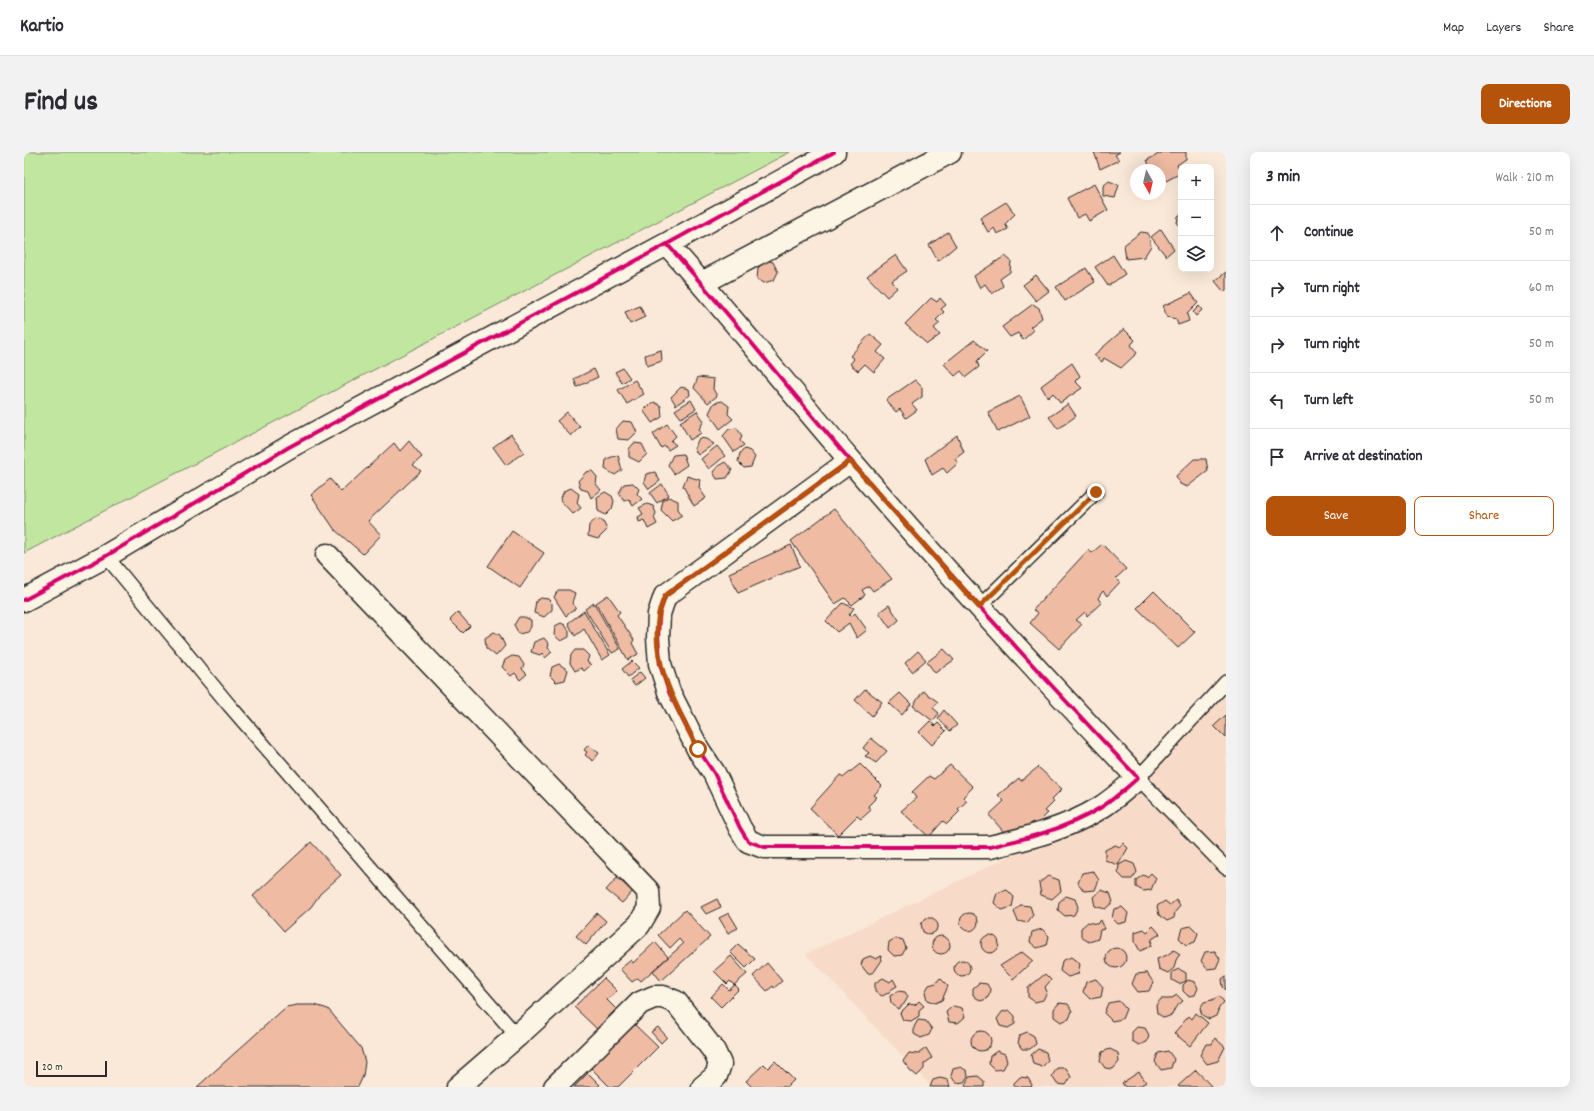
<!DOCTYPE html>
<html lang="en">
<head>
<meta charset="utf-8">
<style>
  :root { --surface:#fff; --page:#f2f2f3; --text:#2b2b33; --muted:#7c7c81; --line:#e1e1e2; --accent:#b45309 }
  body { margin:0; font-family:Dekko,sans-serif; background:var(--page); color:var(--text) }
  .controls { position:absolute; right:12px; top:12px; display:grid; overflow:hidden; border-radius:8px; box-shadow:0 4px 16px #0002 }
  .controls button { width:36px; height:36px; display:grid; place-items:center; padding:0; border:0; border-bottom:1px solid var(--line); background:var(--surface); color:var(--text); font:20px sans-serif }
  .compass { position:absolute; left:1106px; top:12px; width:36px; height:36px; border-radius:50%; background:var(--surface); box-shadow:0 4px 16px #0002; rotate:172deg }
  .scale { position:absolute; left:12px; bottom:10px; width:71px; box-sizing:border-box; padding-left:4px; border:2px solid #2b2b2b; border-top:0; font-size:11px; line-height:14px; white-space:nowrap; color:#2b2b2b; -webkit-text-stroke:3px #fcf5e5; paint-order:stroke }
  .stop { position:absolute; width:12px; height:12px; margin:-9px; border:3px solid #b45309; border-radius:50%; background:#fff }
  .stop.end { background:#b45309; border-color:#fff; box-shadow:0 1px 4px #0008 }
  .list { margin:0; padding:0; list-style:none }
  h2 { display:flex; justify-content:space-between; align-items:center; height:52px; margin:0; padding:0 16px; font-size:17px }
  h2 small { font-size:13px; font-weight:400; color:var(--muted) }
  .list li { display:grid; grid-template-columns:26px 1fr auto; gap:12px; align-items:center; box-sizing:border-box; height:56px; padding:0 16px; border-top:1px solid var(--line) }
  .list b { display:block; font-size:15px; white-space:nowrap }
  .list em { font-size:13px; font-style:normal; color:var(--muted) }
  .actions { display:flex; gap:8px; padding:12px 16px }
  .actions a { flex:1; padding:9px 0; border:1px solid var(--accent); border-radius:8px; text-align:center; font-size:14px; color:var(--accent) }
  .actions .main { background:var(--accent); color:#fff }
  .icon { flex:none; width:22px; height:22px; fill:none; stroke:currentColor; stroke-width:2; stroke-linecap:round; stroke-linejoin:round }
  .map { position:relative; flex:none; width:1202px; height:935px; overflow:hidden; border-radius:8px }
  header { display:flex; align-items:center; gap:24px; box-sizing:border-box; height:56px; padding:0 20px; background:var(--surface); border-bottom:1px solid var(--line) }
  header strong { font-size:19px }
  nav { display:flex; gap:22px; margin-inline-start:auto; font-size:14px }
  .intro { display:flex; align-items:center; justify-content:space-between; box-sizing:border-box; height:96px; padding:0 24px }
  h1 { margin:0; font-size:28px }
  .button { padding:10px 18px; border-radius:8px; background:var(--accent); color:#fff; font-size:14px; font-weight:700 }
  main { display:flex; gap:24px; padding:0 24px }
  aside { flex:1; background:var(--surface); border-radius:8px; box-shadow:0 4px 16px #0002 }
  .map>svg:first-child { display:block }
</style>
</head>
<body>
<header>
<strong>Kartio</strong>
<nav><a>Map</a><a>Layers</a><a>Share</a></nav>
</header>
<div class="intro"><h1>Find us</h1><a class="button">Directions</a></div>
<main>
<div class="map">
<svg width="1202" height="935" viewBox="0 0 1202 935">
  <rect width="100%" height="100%" fill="#fae9d8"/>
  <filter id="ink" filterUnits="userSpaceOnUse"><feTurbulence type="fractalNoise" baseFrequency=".025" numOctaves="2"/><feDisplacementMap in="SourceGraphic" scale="8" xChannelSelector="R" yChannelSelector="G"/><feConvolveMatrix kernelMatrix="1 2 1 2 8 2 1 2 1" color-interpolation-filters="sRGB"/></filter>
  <g filter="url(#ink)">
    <!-- built -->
    <path fill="#f7dbc8" d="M1202 534V935H908L782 802 1107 646Z"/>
    <!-- green -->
    <path fill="#c1e6a0" stroke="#768866" d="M0 0H766L0 401Z"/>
    <!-- building -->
    <path fill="#f0bba3" stroke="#2b2b2b" d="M1070 0H1096L1091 3 1095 8 1076 17Z
      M1139 0H1162V7L1153 13 1157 21 1142 29 1136 18H1127L1123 8Z
      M1085 29 1095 33 1091 46 1079 44V34Z
      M1070 32 1084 58 1065 69 1061 62 1053 66 1043 46Z
      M982 50 991 62 981 72 984 77 973 82 970 76 964 80 956 66Z
      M1157 62V73L1153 72 1154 64Z
      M1137 77 1150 97 1142 104 1127 85Z
      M924 80 932 94 914 109 905 93Z
      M1117 80 1124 81 1127 94 1120 105 1102 107 1100 93Z
      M872 103 883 119 868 129 873 136 863 145 843 124Z
      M1089 103 1101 122 1084 134 1071 115Z
      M981 104 987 109 986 120 976 127 979 134 968 142 961 132 956 136 950 124Z
      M742 108 749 110 754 120 750 128 740 131 733 127 734 116Z
      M1062 116 1071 130 1041 149 1032 135Z
      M1202 120V138L1200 140 1191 129Z
      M1012 123 1025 139 1012 149 999 133Z
      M1167 141 1174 151 1163 162 1165 169 1154 173 1152 167 1143 165 1139 154Z
      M907 146 913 150 916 146 922 153 917 157 920 160 912 168 916 171 910 176 916 183 903 192 881 172Z
      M1009 152 1015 156 1018 166 1006 175 1010 178 999 188 994 181 986 185 978 175Z
      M616 154 621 165 606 172 601 160Z
      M1175 154 1178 158 1172 164 1169 160Z
      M1100 177 1111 188 1107 193 1113 201 1097 216 1080 206 1078 210 1070 203Z
      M846 182 859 193 853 200 861 207 850 220 841 212 834 219 826 212 830 207 826 204Z
      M950 188 963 199 953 209 955 215 942 225 937 219 931 224 920 212Z
      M637 198 638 209 623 214 621 203Z
      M1048 211 1056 224 1051 229 1058 236 1036 251 1029 241 1024 246 1017 234Z
      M599 216 606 226 598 231 591 220Z
      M570 217 574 225 553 235 550 227Z
      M674 225 690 227 689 237 693 244 684 251 670 236Z
      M611 228 620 242 603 252 594 238Z
      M891 228 898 235V245L888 252 893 258 882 266 876 257 872 260 862 248Z
      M657 235 665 237 666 243 652 253 647 245Z
      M996 244 1006 264 974 280 964 260Z
      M667 248 672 257 657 266 651 258Z
      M698 249 705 254 704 262 709 267 696 277 685 261 690 251Z
      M630 250 637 254 638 265 628 271 619 258Z
      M1044 252 1052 264 1034 277 1025 265Z
      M673 259 680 269 675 277 677 281 666 288 656 270Z
      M543 260 556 275 547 284 533 269Z
      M599 269 608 270 613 280 605 288 594 287 592 277Z
      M643 272 652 284 647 289 652 293 644 298 641 294 637 296 629 282Z
      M713 276 718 284 716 289 720 293 710 300 699 284 705 277Z
      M487 282 500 300 482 313 469 295Z
      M933 283 940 300 931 307 934 311 923 321 919 316 908 323 901 307Z
      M675 286 682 287 690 292 674 303 670 297Z
      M385 289 398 305 389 313 397 319 344 369 357 383 339 402 311 378 287 343 306 327 317 340 370 291 376 299Z
      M610 291 618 292 623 302 615 310 605 305V297Z
      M693 294 701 304 685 317 677 307Z
      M721 297 726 299 731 305 727 315 720 316 714 310 716 301Z
      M659 302 663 313 650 322 644 313 649 303Z
      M594 303 598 318 591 323 581 317 582 307Z
      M1170 307H1182L1184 319 1163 335 1156 332 1152 324Z
      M701 310 708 318 703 326 693 327 689 320 694 314Z
      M568 319 573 325 572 332 577 338 567 346 564 339 557 337 554 329 562 320Z
      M631 320 636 329 625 337 620 330 622 322Z
      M663 324 676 328 675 336 682 346 670 354 659 334Z
      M609 331 615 337 613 342 618 347 609 354 605 347 600 349 595 341 600 332Z
      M638 332 645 343 633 351 626 341Z
      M547 336 555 342 553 351 557 356 549 362 536 348 540 339Z
      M581 340 588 344 590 349 588 357 582 363 574 359 573 345Z
      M645 345 654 349V357L658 363 648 369 637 358 639 348Z
      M623 352 629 354 632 361 630 366 633 372 624 377 620 368 615 370 614 365 619 362 615 356Z
      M810 357 868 427 849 439 845 434 838 438 841 443 828 453 821 446 811 452 767 389Z
      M572 367 579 369 583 378 574 387 564 384 565 373Z
      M488 379 520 401 496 436 464 414Z
      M1078 392 1102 417 1092 426 1096 430 1083 444 1079 439 1074 446 1077 451 1063 464 1061 460 1052 468 1058 472 1035 497 1006 471 1014 461 1009 458 1064 398 1068 401Z
      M767 393 776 414 714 441 705 421Z
      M534 438H545L551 441 548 451 552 456 542 464 530 445Z
      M1130 439 1171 480 1154 496 1113 456Z
      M584 443 596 460 593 463 610 488 608 491 614 502 604 508 572 451Z
      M517 446 524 447 528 451V458L520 465 510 461 512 449Z
      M570 451 596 497 588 501 561 457Z
      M819 451 830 456 825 463 828 464 831 461 843 478 833 486 825 471 813 480 802 469Z
      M865 453 875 468 866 476 855 460Z
      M560 459 586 503 578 508 560 477 551 484 544 471Z
      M434 460 446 474 439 481 426 468Z
      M495 465H500L507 468V475L503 480 495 482 490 473Z
      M537 471 541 473 545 479V485L537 489 530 483 531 474Z
      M470 480 476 483 481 494 472 504 462 496 461 486Z
      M520 486 525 492 524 496 528 500 521 506 518 501 516 503 507 500 510 490Z
      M920 497 930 508 911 521 903 510Z
      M551 498H559L565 504 563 510 567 513 560 519 557 516 551 519 546 511 547 503Z
      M894 499 902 508 888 520 881 511Z
      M488 504 495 505 500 513 498 517 503 522 496 528 491 521 487 524 478 515 481 508Z
      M608 509 615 516 604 525 598 517Z
      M535 512 544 518 541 528 532 530 526 524 528 515Z
      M616 520 621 526 611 534 606 528Z
      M841 537 858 550 848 564 831 548Z
      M899 539 914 550 909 556 915 561 909 569 889 554Z
      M876 541 887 552 878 563 865 551Z
      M920 558 933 573 926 579 914 566Z
      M1202 563V586L1190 574Z
      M906 569 911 574 914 571 922 579 908 593 895 580Z
      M847 586 863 599 852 611 841 604 845 601 839 596Z
      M564 593 575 601 569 609 561 603 563 600 560 598Z
      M836 612 858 634 850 643 853 645 844 654 847 658 837 667 833 664 814 683 786 656 816 623 820 625Z
      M926 613 949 635 939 645 943 649 934 657 936 659 923 672 919 669 905 685 877 659 892 646 888 640 905 624 910 627Z
      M1014 615 1038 637 1027 648 1030 650 1021 659 1024 661 1012 673 1009 670 987 688 965 663 980 649 974 643 995 626 997 629Z
      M287 690 317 723 296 742 287 755 260 779 229 744Z
      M1099 691 1104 696 1094 713 1081 708V698L1091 693 1096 695Z
      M1102 709 1110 712 1113 720 1108 727H1100L1094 721 1095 713Z
      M1069 719 1075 728 1071 738 1060 739 1054 731 1058 721Z
      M1127 721 1132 726 1127 738 1119 739 1112 735V728L1119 723 1123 725Z
      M1024 724 1035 728 1037 739 1028 747 1017 743 1015 731Z
      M593 726 609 739 598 751 582 738Z
      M983 738 990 745 988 755 978 758 970 751 973 741Z
      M1077 738 1086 741 1089 750 1081 757 1071 754 1069 745Z
      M1042 744 1051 747 1054 755 1050 763 1041 764 1034 758 1035 750Z
      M693 747 697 755 682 762 677 755Z
      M1152 748 1156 754 1151 760 1150 766 1143 769 1135 763 1133 754 1141 749 1146 753Z
      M996 753 1006 754 1009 763 1003 771 994 769 990 760Z
      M1098 755 1104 761 1102 770 1094 772 1088 766 1090 757Z
      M661 758 686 785 637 829 629 819 659 792 655 787 646 796 634 783Z
      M573 761 582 769 562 793 552 784Z
      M705 761 714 776 704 781 695 766Z
      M936 770a9 9 0 1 1 18 0a9 9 0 1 1-18 0Z
      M902 766H909L914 772 912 779 906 783 899 780 897 772Z
      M1077 768 1081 777 1076 778 1074 787 1065 790 1057 785V776L1064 770 1073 772Z
      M1129 774 1136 782 1128 787 1127 794 1116 799 1111 790V780L1120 777 1123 780Z
      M1167 774 1174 781 1171 790 1162 793 1155 786 1158 776Z
      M1018 777 1025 784 1023 793 1013 796 1006 790 1008 780Z
      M957 792a9 9 0 1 1 18 0a9 9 0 1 1-18 0Z
      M908 793a9 9 0 1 1 18 0a9 9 0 1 1-18 0Z
      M872 786 879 788 882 796 878 803 870 804 864 798 865 790Z
      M631 790 644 805 617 829 614 826 608 830 596 817 607 808 609 811Z
      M714 792 731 807 722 816 706 800Z
      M1082 806a10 10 0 1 1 20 0a10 10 0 1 1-20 0Z
      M1150 798 1156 802 1152 808 1150 816 1144 821 1135 817 1133 807 1143 803Z
      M1191 799 1196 807 1192 816 1183 817 1177 809 1181 800Z
      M998 800 1009 809 989 827 976 814Z
      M707 804 723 822 710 833 706 829 703 832 690 819Z
      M846 804 852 807 857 804 858 808 850 820 844 822 837 813 839 807Z
      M1047 805 1056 812 1054 822 1044 825 1036 819 1038 809Z
      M930 816a8 8 0 1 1 16 0a8 8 0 1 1-16 0Z
      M743 811 758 829 750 836 749 834 743 839 729 824Z
      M1155 817 1162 821V829L1155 832 1148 828V820Z
      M1123 821 1129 830 1125 839 1114 840 1108 832 1112 822Z
      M1021 822 1027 828 1021 835 1023 840 1019 848 1011 850 1004 845V836Z
      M1202 824V838L1199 835 1198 827Z
      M580 826 593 839 583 848 592 857 573 877 550 855Z
      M859 826 866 830 869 827 873 834 868 837 864 841 858 844 851 839V831Z
      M916 826 924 834 918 848 911 851 903 848 901 840 905 833 912 831Z
      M1072 827 1079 835 1077 845 1066 847 1059 840 1062 830Z
      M1164 828 1171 830 1174 836 1171 843 1164 844 1159 839V833Z
      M955 831 963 832 967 839 963 847 956 849 949 843V836Z
      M699 832 705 838 711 833 715 837 697 855 687 845Z
      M874 839 881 840 884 845 880 852 874 857 867 851 866 844Z
      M1153 843 1159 849 1151 856 1148 863 1140 866 1133 861 1132 853 1137 847H1146Z
      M1195 844 1200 850 1195 856 1192 864 1185 867 1178 863 1176 856 1180 850 1188 848Z
      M895 849 900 854 895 858V864L887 869 879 868 876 861 885 852 891 853Z
      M1095 849 1102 857 1098 867 1088 869 1080 861 1084 851Z
      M1035 851 1044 852 1048 859 1045 867 1037 870 1030 865V857Z
      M273 853H291L304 857 337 896 341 910 339 924 334 935H173L262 855Z
      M929 854 938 856 941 865 934 871 925 870 922 860Z
      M985 858 991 864V872L984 876 976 874 973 867 978 860Z
      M1172 861 1184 871 1166 894 1150 881 1165 864 1168 867Z
      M894 868 902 869 908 877 905 883 897 886 890 882V875Z
      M610 872 634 895 594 935H586L567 916Z
      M634 875 643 885 637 891 627 880Z
      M1113 875 1121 876 1125 883 1123 890 1115 893 1108 889V880Z
      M947 889a10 10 0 1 1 20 0a10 10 0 1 1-20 0Z
      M1003 880 1010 884 1012 892 1006 897H998L994 891 996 883Z
      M1191 886 1201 895 1194 909 1183 912 1176 903 1182 892H1188Z
      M902 896 908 906 900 912V917L893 924 886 918 879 909 885 901 894 902Z
      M1014 897 1022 900 1024 909 1018 915 1009 912 1007 903Z
      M1086 897 1094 901 1095 910 1089 917 1081 916 1076 909 1078 900Z
      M973 899 981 902 983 910 979 917 971 918 965 912 966 904Z
      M1144 899 1150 907 1147 916 1137 918 1131 910 1134 901Z
      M751 909 770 928 763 935H728L722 929 740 912 744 916Z
      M937 915 943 919 944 924 940 930 932 931 927 924 929 917Z
      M1033 916H1042L1047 925 1042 933 1033 932 1028 924Z
      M1172 918 1187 934 1185 935H1155L1154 934Z
      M1115 920 1122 930 1114 935H1101L1098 931Z
      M564 921 576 933 573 935H550Z
      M954 924 960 929V935H942L941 933 945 925Z
      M996 925 1004 926 1008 933 1007 935H990V931Z
      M916 926 924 928 926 935H906L909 928Z"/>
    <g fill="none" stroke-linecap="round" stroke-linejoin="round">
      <defs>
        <path id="lane" d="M82 404 205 553 493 884
          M955 455 1072 340
          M1202 530 1114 626 1202 716"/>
        <path id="street" d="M643 92C706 163 764 236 826 308 919 417 1016 522 1114 626 1102 636 1089 648 1076 656 1042 677 1004 686 966 695H740L724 689 716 676 690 621 674 597 645 540 636 512 634 486 635 462 641 444 826 309
          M678 131 926 0
          M303 403 624 739 625 756 615 773 493 884 434 935
          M0 448 82 404 265 295 643 92 810 0
          M531 935 616 851 630 845H639L652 850 690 899 696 912 692 924 679 935"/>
      </defs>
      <!-- lane casing -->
      <use href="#lane" stroke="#2b2b2b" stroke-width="16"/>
      <!-- street casing -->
      <use href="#street" stroke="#2b2b2b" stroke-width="25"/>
      <!-- lane -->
      <use href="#lane" stroke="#fcf5e5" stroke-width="13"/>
      <!-- street -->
      <use href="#street" stroke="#fcf5e5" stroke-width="22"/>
      <defs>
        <path id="cycleway" d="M643 92C706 163 764 236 826 308 919 417 1016 522 1114 626 1102 636 1089 648 1076 656 1042 677 1004 686 966 695H740L724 689 716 676 690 621 674 597 645 540 636 512 634 486 635 462 641 444 826 309
          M0 448 82 404 265 295 643 92 810 0"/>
      </defs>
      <!-- cycleway casing -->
      <use href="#cycleway" stroke="#fcf5e5" stroke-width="6"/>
      <!-- cycleway -->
      <use href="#cycleway" stroke="#d6006c" stroke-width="4"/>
    </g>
  </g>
  <g fill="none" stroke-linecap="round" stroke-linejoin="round" filter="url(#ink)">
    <!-- route -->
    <path stroke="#b45309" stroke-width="5" d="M674 597C654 557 625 509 635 462 636 456 639 450 641 444L826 309 955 455 1072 340"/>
  </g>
</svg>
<div class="controls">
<button>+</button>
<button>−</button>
<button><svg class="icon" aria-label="layers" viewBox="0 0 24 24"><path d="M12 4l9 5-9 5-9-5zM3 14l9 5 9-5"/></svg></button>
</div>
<svg class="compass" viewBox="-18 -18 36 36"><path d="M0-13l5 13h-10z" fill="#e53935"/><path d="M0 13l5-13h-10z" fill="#7c7c81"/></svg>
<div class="scale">20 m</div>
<div class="stop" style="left:674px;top:597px"></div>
<div class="stop end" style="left:1072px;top:340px"></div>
</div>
<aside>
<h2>3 min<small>Walk · 210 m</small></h2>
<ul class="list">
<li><svg class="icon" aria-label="ahead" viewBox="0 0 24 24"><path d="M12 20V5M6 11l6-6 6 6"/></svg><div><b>Continue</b></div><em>50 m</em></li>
<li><svg class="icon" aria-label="right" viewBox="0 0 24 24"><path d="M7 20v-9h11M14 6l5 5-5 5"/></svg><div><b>Turn right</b></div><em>60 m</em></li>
<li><svg class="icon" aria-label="right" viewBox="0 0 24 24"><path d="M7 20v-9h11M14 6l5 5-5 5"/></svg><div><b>Turn right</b></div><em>50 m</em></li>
<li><svg class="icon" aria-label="left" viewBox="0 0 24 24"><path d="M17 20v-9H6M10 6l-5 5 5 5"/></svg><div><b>Turn left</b></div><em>50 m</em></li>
<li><svg class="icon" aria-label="arrive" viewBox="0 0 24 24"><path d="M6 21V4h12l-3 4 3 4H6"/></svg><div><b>Arrive at destination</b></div></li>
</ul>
<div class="actions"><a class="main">Save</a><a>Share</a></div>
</aside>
</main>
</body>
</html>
